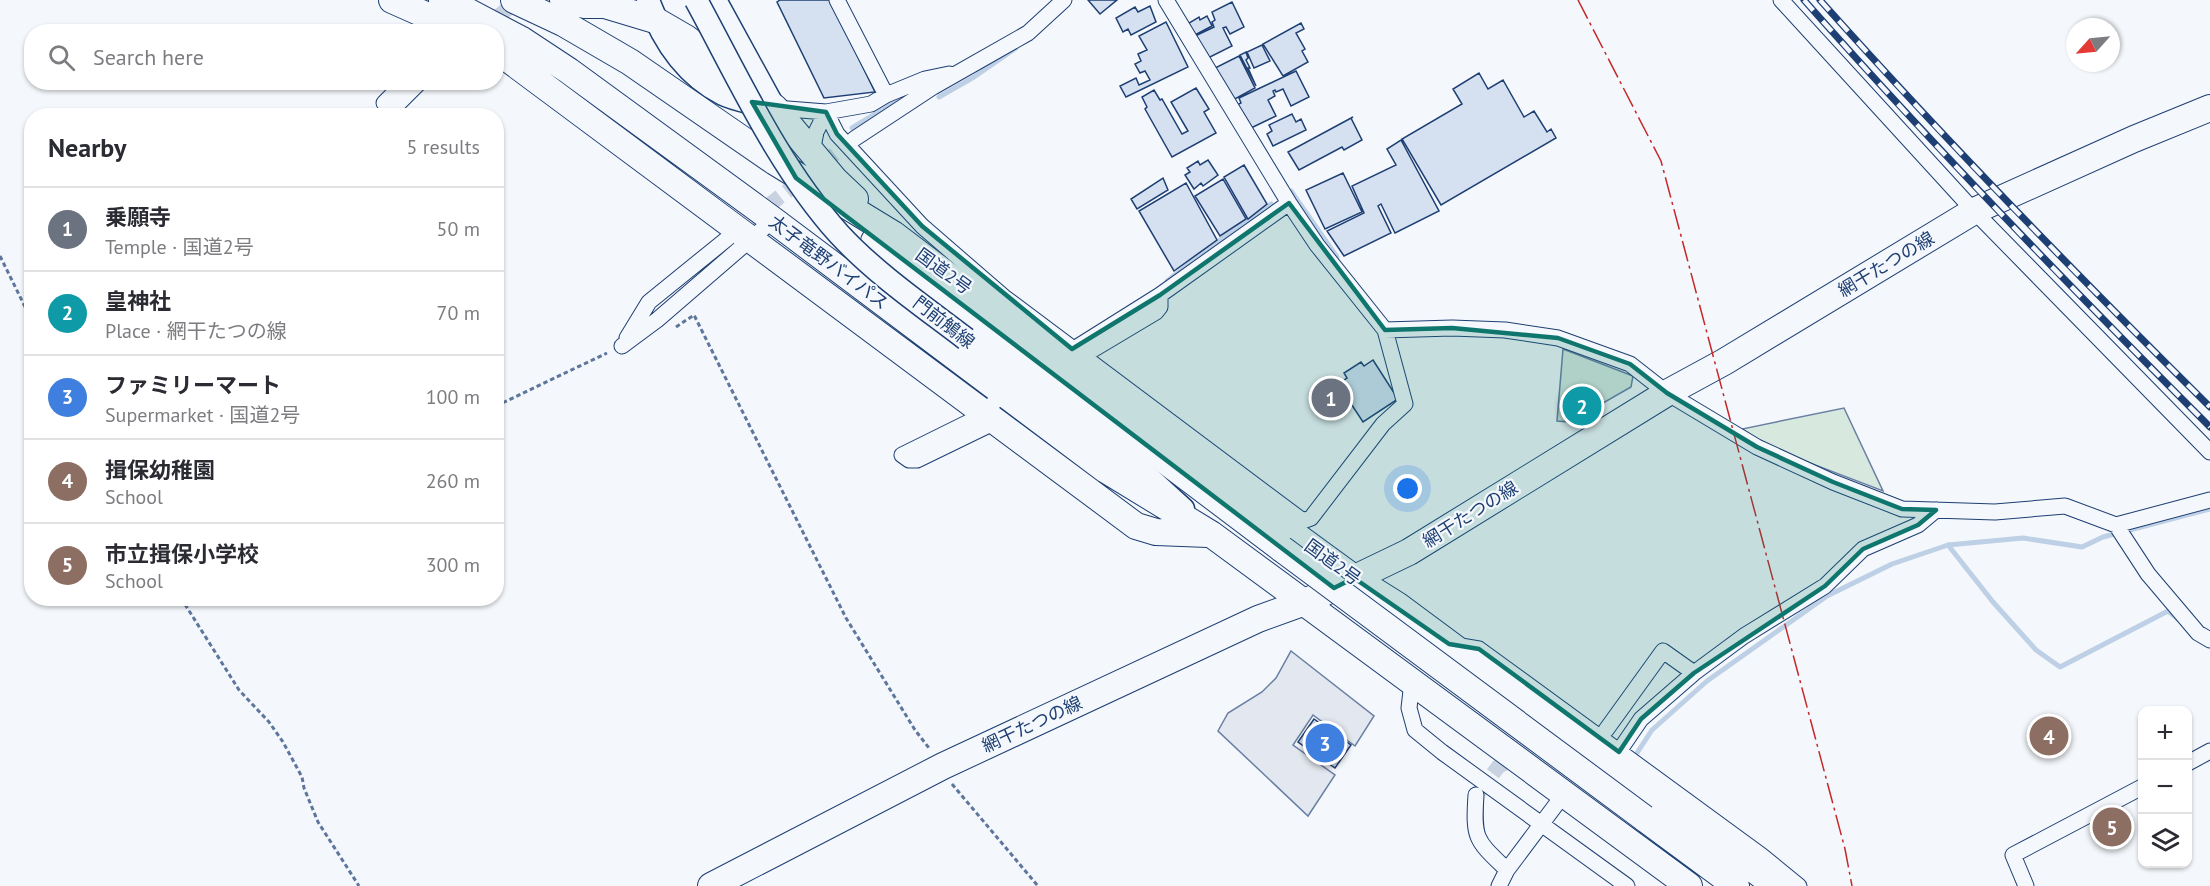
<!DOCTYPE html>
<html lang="en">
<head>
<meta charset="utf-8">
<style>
  :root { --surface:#fff; --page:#f2f2f3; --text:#2b2b33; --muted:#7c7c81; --line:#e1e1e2; --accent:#0f766e }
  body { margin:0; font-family:"PT Sans","Noto Sans JP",sans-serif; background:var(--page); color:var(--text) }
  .controls { position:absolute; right:18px; bottom:18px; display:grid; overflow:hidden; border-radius:12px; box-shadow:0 2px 4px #0004 }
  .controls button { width:54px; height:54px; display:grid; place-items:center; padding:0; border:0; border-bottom:2px solid var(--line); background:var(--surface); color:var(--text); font:30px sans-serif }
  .compass { position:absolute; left:2066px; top:18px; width:54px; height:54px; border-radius:50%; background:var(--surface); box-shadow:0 2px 4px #0004; rotate:243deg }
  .you { position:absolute; left:1408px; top:489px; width:21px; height:21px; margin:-15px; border:4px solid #fff; border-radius:50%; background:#1a73e8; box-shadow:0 0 0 9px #1a73e833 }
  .badge { display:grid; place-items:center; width:39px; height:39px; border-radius:50%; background:var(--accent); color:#fff; font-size:20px; font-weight:700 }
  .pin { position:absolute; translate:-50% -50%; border:3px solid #fff; box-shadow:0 2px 6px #0006 }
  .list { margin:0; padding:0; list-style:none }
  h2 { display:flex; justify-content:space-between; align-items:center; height:78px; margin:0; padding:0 24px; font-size:26px }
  h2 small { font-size:20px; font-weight:400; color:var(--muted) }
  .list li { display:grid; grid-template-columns:39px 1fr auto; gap:18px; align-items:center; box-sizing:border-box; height:84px; padding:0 24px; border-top:2px solid var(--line) }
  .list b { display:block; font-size:22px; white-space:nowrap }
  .list p { margin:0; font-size:20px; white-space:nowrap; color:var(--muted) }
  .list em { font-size:20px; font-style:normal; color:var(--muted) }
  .icon { flex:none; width:33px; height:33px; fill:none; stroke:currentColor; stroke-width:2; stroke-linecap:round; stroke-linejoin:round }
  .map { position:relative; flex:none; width:2210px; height:886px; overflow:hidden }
  .search { position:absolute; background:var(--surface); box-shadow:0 2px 4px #0004; left:24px; top:24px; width:480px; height:66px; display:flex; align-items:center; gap:15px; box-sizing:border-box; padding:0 21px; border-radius:24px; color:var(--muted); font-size:22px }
  .panel { position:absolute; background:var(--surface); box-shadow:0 2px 4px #0004; left:24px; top:108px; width:480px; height:498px; border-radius:24px }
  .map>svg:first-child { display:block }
</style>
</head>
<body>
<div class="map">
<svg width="2210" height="886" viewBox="0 0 2210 886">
  <rect width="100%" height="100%" fill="#f4f7fb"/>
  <!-- green -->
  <path fill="#d7e8df" stroke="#687fa3" stroke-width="1.5" d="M1563 349 1633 376 1631 387 1570 422 1557 421Z
    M1844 408 1883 491 1771 448 1742 429Z"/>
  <!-- parking -->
  <path fill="#e3e8f0" stroke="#687fa3" stroke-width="1.5" d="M1291 651 1374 716 1355 746 1313 715 1293 745 1335 775 1308 816 1218 731 1228 713 1262 692 1276 678Z"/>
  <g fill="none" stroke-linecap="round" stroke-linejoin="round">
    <!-- stream -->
    <path stroke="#bed0e5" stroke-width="5" d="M939 97 974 77 1016 48
      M852 128 915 90
      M1289 192 1291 191 1337 257
      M1167 281 1241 224 1271 204
      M1948 545 1993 602 2036 650 2060 667 2168 611 2178 619
      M1635 756 1652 730 1707 681 1827 596 1892 564 1948 545 2023 538 2082 547 2103 537 2210 509"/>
  </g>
  <!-- building -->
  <path fill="#d5e0f0" stroke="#1d3f73" stroke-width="1.5" d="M780 0H830L875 92 824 98 777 2Z
    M1088 0H1117L1100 14Z
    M1232 2 1244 27 1230 34 1226 27 1223 28 1232 46 1206 59 1195 36 1214 27 1212 22 1215 20 1212 12Z
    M1150 6 1156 22 1131 35 1128 29 1123 32 1116 18 1135 7 1138 12Z
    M1207 16 1212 26 1193 36 1189 23 1199 17 1200 20Z
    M1166 22 1188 67 1126 97 1120 86 1136 78 1139 85 1150 80 1145 71 1140 73 1135 64 1141 61 1138 54 1147 50 1139 36Z
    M1301 23 1304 29 1296 33 1305 49 1302 51 1308 62 1283 76 1263 44Z
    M1262 45 1270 61 1254 68 1247 52Z
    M1246 52 1248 58 1246 60 1250 68H1248L1256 86 1240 55Z
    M1239 56 1255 88 1233 100 1215 68Z
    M1296 71 1309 97 1291 106 1283 89 1276 92 1275 90 1273 91 1275 96 1268 100 1276 116 1249 129 1235 106 1241 103 1239 98Z
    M1479 73 1488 89 1503 80 1524 117 1534 111 1547 132 1551 129 1556 138 1441 205 1402 139 1462 104 1453 89Z
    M1196 88 1209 109 1204 112 1216 133 1172 157 1145 109 1147 107 1142 97 1154 90 1160 100 1162 99 1182 134 1188 131 1171 102Z
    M1292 114 1296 122 1301 119 1306 130 1273 146 1267 134 1272 131 1269 125Z
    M1353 117 1351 118 1362 140 1344 150 1342 147 1299 170 1288 152Z
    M1401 140 1439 211 1395 233 1381 204 1378 206 1391 233 1344 256 1327 231 1364 213 1352 186 1396 165 1387 149Z
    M1208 160 1218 175 1203 186 1201 183 1194 189 1185 175 1190 172 1187 168 1198 161 1200 165Z
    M1244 165 1267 204 1248 219 1224 177Z
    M1343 173 1362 212 1325 229 1306 190Z
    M1163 178 1168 190 1137 209 1131 199Z
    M1223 179 1246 219 1220 236 1195 196Z
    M1186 183 1217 240 1174 271 1139 211Z
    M1373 360 1398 399 1363 422 1338 384 1347 378 1344 373 1361 362 1364 366Z
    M1314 719 1351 745 1335 768 1298 742Z"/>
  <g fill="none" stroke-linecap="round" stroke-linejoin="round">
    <!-- minor-tunnel -->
    <path stroke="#c9d2e0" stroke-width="15" stroke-dasharray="15 8" stroke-linecap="butt" d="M478 32 519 0
      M732 234 854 139
      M1479 792 1498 767 1535 745 1547 741"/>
    <defs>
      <path id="minor" d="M837 0 886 95
        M1166 0 1289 203 1317 245 1385 330 1452 328 1505 330 1558 338 1630 364 1667 393 1757 447 1833 482 1902 509 1995 512 2065 506 2116 525 2210 500
        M1781 0 1974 211 2210 452
        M384 103H399L420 82
        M384 103 405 82
        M775 108 826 112 871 104 886 95 925 79 949 74
        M826 112 837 134 922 226 1004 297 1303 521 1311 518 1383 424 1405 404 1385 330
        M854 139 933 87 1028 33 1064 0
        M812 152 816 132 826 112
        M627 338 649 302 728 238
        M622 346 657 320 773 220
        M1089 352 1156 312 1160 307V295
        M1066 354 1160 295 1289 203
        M989 425 917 460H909L902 455 985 414 1002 392
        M2116 525 2148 574 2198 633 2210 640
        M1461 646 1479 649 1761 855 1799 886
        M1412 682 1409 708 1415 730 1442 752 1627 886
        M1606 730 1663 651 1694 673
        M1613 760 1641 719 1694 673 1744 636 1825 586 1863 549 1918 525 1936 510
        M2188 763 2210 751
        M1476 795C1473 840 1476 840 1507 870
        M1499 886 1507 870 1564 794
        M2026 886 2013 855 2142 787"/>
      <path id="secondary" d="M648 0C662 39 686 75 723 94 735 100 751 102 764 106
        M715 0 772 104
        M966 339 1136 466 1183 509"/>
      <path id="primary" d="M711 886 943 766 1258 619 1305 602 1409 552 1667 393 1724 362 1974 211 2134 139 2210 108"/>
      <path id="trunk" d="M392 0 464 32
        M442 0 469 12 522 40 569 71 773 220 1106 470 1211 534 1689 886
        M514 0 563 23 630 62 775 162 893 234 1206 470 1354 578 1397 605 1776 886
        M563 0 585 5H605L655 20 686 38 775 108 835 180 855 199
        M496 50 1136 526 1156 532 1208 534
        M874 241 1282 549
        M1644 818 1736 886"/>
    </defs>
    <!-- minor casing -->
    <use href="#minor" stroke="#1d3f73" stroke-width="17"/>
    <!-- secondary casing -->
    <use href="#secondary" stroke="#1d3f73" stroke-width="25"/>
    <!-- primary casing -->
    <use href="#primary" stroke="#1d3f73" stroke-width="28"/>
    <!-- trunk casing -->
    <use href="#trunk" stroke="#1d3f73" stroke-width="28"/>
    <!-- path -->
    <path stroke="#5e769c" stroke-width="3" stroke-dasharray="4.5 3" stroke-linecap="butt" d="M0 256 32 321
      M676 327 694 315 846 618 915 730 929 748
      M496 406 607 353
      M181 598 239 690 269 722 283 742 302 777 304 788 318 822 359 886
      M952 784 1038 886"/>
    <!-- minor -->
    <use href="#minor" stroke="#f4f7fb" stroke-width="15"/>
    <!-- secondary -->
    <use href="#secondary" stroke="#f4f7fb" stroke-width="22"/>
    <!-- primary -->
    <use href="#primary" stroke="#f4f7fb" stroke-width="26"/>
    <!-- trunk -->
    <use href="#trunk" stroke="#f4f7fb" stroke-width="26"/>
    <defs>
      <path id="rail" d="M1804 0C1934 147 2071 288 2210 427
        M1820 0C1945 140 2076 274 2210 407"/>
    </defs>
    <!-- rail casing -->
    <use href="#rail" stroke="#1d3f73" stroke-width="7"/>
    <!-- rail -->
    <use href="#rail" stroke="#f4f7fb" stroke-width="4.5" stroke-dasharray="14" stroke-linecap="butt"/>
    <defs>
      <path id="secondary-bridge" d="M696 0C739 79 778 166 839 234 876 274 923 306 966 339"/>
      <path id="trunk-bridge" d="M1282 549 1644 818"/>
    </defs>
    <!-- secondary-bridge casing -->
    <use href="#secondary-bridge" stroke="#1d3f73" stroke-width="25" stroke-linecap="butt"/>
    <!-- trunk-bridge casing -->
    <use href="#trunk-bridge" stroke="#1d3f73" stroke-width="28" stroke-linecap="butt"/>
    <!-- secondary-bridge -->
    <use href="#secondary-bridge" stroke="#f4f7fb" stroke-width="22"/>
    <!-- trunk-bridge -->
    <use href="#trunk-bridge" stroke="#f4f7fb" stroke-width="26"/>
    <!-- power -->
    <path stroke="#c62828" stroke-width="1.5" stroke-dasharray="21 4.5 3 4.5" stroke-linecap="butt" d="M1578 0 1661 161 1845 849 1852 886"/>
  </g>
  <!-- marked area -->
  <path fill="#0f766e" fill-opacity="0.2" stroke="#0f766e" stroke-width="4.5" stroke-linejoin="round" d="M752 102 826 112 837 134 922 226 1072 349 1160 295 1289 203 1385 330 1452 328 1558 338 1630 364 1667 393 1757 447 1833 482 1902 509 1936 510 1918 525 1863 549 1825 586 1694 673 1641 719 1619 752 1479 649 1449 644 1354 578 1334 588 796 178Z"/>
  <g text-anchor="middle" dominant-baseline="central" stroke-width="4.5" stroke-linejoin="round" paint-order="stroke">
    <!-- street labels -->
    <g font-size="18" fill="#1d3f73" stroke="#f4f7fb">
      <text transform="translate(829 262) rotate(37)">太子竜野バイパス</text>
      <text transform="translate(1886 264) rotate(-31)">網干たつの線</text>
      <text transform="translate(944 271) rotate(36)">国道2号</text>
      <text transform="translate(944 322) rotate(38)">門前鵤線</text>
      <text transform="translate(1470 514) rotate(-32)">網干たつの線</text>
      <text transform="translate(1333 562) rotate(36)">国道2号</text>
      <text transform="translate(1032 724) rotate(-25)">網干たつの線</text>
    </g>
  </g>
</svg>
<div class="controls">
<button>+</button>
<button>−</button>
<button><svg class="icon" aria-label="layers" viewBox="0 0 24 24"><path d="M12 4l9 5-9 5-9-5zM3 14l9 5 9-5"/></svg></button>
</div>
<svg class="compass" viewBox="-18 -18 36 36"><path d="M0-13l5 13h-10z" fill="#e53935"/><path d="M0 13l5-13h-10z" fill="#7c7c81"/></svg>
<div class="you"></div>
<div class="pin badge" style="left:1331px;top:398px;background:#6b7280">1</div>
<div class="pin badge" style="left:1582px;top:406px;background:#0f9aa8">2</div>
<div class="pin badge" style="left:1325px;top:743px;background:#3f7fe0">3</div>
<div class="pin badge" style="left:2049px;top:736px;background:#8d6e63">4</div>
<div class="pin badge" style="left:2112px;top:827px;background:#8d6e63">5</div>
<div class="search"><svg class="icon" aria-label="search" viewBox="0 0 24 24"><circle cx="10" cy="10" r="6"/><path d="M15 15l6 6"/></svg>Search here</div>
<section class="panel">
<h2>Nearby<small>5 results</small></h2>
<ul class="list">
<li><span class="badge" style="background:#6b7280">1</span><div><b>乗願寺</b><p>Temple · 国道2号</p></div><em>50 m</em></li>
<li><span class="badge" style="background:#0f9aa8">2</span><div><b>皇神社</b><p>Place · 網干たつの線</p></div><em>70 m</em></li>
<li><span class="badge" style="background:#3f7fe0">3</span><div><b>ファミリーマート</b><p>Supermarket · 国道2号</p></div><em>100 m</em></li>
<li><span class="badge" style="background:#8d6e63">4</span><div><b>揖保幼稚園</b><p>School</p></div><em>260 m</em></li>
<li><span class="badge" style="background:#8d6e63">5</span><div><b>市立揖保小学校</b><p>School</p></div><em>300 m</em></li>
</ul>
</section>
</div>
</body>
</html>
